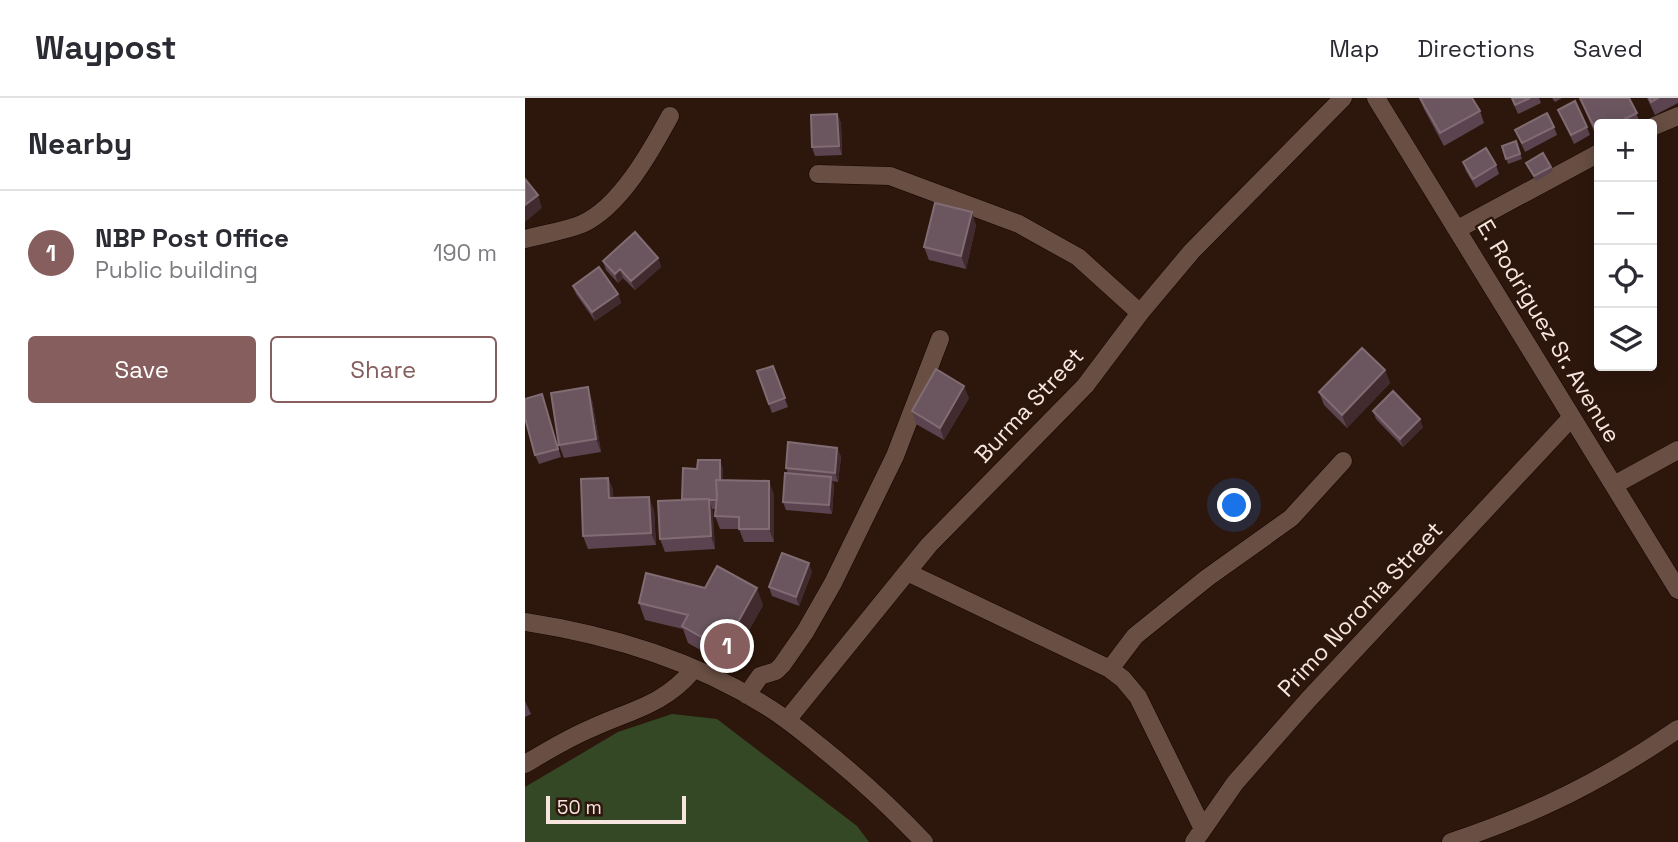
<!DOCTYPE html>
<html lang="en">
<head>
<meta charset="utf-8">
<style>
  :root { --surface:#fff; --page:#f7f7f7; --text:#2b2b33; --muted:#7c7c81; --line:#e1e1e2; --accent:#865e5d }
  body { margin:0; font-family:"Space Grotesk",sans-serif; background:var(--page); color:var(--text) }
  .controls { position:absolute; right:21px; top:21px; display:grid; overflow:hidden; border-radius:7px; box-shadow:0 4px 18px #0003 }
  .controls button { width:63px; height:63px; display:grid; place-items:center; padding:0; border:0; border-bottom:2px solid var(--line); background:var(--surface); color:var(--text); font:35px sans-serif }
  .scale { position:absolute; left:21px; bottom:18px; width:140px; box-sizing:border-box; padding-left:7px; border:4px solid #f6e6df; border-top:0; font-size:19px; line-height:24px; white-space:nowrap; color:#f6e6df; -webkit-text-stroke:5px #2d170d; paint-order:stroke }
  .you { position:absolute; left:710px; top:408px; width:24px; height:24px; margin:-18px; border:5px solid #fff; border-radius:50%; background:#1a73e8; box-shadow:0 0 0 10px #1a73e833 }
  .badge { display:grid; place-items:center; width:46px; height:46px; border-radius:50%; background:var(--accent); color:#fff; font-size:23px; font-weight:700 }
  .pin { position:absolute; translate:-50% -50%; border:4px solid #fff; box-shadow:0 2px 7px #0006 }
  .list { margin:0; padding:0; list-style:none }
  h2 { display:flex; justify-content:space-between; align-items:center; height:91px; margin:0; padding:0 28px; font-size:30px }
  h2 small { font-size:23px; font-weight:400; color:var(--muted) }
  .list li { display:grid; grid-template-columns:46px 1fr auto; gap:21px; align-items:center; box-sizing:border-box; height:126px; padding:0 28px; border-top:2px solid var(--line) }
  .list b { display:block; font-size:26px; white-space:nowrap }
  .list p { margin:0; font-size:23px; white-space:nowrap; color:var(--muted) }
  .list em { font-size:23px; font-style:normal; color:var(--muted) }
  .actions { display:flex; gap:14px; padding:21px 28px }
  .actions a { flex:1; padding:16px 0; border:2px solid var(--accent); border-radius:7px; text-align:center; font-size:24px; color:var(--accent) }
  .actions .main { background:var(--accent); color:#fff }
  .icon { flex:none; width:38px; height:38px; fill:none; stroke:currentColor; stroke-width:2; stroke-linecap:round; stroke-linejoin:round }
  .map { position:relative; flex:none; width:1153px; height:744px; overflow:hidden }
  header { display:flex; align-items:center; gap:42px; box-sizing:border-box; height:98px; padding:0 35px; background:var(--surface); border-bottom:2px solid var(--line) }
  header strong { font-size:33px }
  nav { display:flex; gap:38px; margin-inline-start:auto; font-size:24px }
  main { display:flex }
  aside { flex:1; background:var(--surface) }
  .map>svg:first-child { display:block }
</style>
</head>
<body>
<header>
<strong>Waypost</strong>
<nav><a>Map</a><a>Directions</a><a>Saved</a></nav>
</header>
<main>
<aside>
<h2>Nearby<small></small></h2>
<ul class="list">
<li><span class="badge">1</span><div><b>NBP Post Office</b><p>Public building</p></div><em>190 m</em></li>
</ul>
<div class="actions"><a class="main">Save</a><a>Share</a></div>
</aside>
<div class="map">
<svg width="1153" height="744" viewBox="0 0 1153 744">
  <rect width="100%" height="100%" fill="#2d170d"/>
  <!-- green -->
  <path fill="#344826" d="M147 616 192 621 332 728 344 744H0V689L93 634Z"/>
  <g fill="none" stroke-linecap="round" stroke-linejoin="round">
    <defs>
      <path id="minor" d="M851 0 1153 492
        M1127 29 1153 18
        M293 76 365 78 494 126 553 159 615 215
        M933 131 1074 55
        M0 141C18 136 40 133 57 126 95 109 126 53 145 18
        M1089 387 1153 352
        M382 474 585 571 598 581 613 599 678 731
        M0 524C85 537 168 562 241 608 261 620 279 635 297 650 333 679 367 710 399 744
        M585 571 610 538 682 480 766 420 818 363
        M222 597 235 578 251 573 257 567 280 534 308 485 370 358 415 241
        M262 622 404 447 560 288 615 215 667 153 818 0
        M0 666C22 653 43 640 67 630 106 612 139 607 168 572
        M669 744 710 685 783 602 1047 319
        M926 744C1011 716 1079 682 1153 631"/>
    </defs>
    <!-- minor casing -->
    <use href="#minor" stroke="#140300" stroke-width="19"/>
    <!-- minor -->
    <use href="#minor" stroke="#684e43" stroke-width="18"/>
  </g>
  <!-- wall -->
  <path fill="#5b4450" d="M894 0 955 13 959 25 919 48 899 11Z
    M986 0H1014L1016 5 993 16Z
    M1027 0H1037L1030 4Z
    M1054 0H1104L1116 26H1074V44Z
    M1122 0H1153V5L1130 17Z
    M1033 12 1062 29 1065 37 1049 46Z
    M312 16 316 25 317 57 290 58 287 49Z
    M1029 29 1032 37 1000 54 990 32Z
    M991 43 997 61 983 66 977 48Z
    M938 64 971 67 974 76 951 90 941 73Z
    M1001 65 1026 69 1028 73 1011 83Z
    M451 127 441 171 404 162 399 149Z
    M133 160 136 169 110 192 98 180 93 185 81 172 78 163Z
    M48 188 93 196 96 205 70 223 51 196Z
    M248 268 263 309 247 315 232 273Z
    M860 272 865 285 822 330 799 307 794 294Z
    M17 296 36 359 14 366 10 357Z
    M444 300 419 342 391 326 387 313Z
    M67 302 76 354 39 360 34 347Z
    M848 313 898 329 878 349 851 321Z
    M312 350 316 359 313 384 307 383 309 387 307 416 261 412 258 404 263 375 261 370Z
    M198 371V382L249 396V444H219L214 431H195L190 418 191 411H187L190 451 140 454 135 441 157 402Z
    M83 380 88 392V400L129 412 131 447 63 451 58 438Z
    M287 474 274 508 247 498 244 489Z
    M114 505 238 507 204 568 163 545 158 531 120 522Z
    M0 603 6 616 0 619Z"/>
  <!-- shaded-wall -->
  <path fill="#412b2f" d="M312 16 316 25 317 57 314 48Z
    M13 97 17 110 0 124V107Z
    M447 114 451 127 441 171 436 158Z
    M133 160 136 169 110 192 106 183Z
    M95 171 98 180 93 185 90 176Z
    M93 196 96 205 70 223 67 214Z
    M860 272 865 285 822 330 817 317Z
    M439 288 444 300 419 342 415 330Z
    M63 289 67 302 76 354 71 341Z
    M895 321 898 329 878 349 875 341Z
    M312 350 316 359 313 384 310 375Z
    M195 362 198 371V395L194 387Z
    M306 379 309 387 307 416 304 407Z
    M83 380 88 392 89 413 84 400Z
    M244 383 249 396V444L244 431Z
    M124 399 129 412 131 447 126 435Z
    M184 401 188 413 190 451 186 438Z
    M284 465 287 474 274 508 271 499Z
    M232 490 238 507 204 568 198 551Z"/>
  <!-- building -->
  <path fill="#6b565f" stroke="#816c73" stroke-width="2" d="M895 0H947L955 13 915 35Z
    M987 0H1005L990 7Z
    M1055 0H1104L1112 15 1090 26H1074V34L1072 35Z
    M1124 0H1133L1126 4Z
    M1050 3 1062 29 1046 37 1033 12Z
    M1022 15 1029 29 997 45 990 32Z
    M312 16 314 48 287 49 286 17Z
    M991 43 995 56 981 61 977 48Z
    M961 50 971 67 948 81 938 64Z
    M1018 55 1026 69 1009 78 1001 65Z
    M0 81 13 97 0 107Z
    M410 105 447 114 436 158 399 149Z
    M110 134 133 160 106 183 95 171 90 176 78 163Z
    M74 169 93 196 67 214 48 188Z
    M837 250 860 272 817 317 794 294Z
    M248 268 260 300 244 306 232 273Z
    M411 271 439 288 415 330 387 313Z
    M63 289 71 341 34 347 26 295Z
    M868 293 895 321 875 341 848 313Z
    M17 296 33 351 10 357 0 320V301Z
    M263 344 312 350 310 375 261 370Z
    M173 362H195V382H191L192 402H184V401H157L158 370 172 371Z
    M260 375 306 379 304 407 258 404Z
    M83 380 84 400 124 399 126 435 58 438 56 381Z
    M191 382 244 383V431H214V419L190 418 192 398Z
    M184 401 186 438 135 441 133 403Z
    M257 455 284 465 271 499 244 489Z
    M192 468 232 490 198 551 157 528 163 517 114 505 121 475 180 490Z"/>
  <g text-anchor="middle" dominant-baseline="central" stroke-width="5" stroke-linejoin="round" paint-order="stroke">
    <!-- street labels -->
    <g font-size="23" fill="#f6e6df" stroke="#2d170d">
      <text transform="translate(1024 233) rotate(59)">E. Rodriguez Sr. Avenue</text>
      <text transform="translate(504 307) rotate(-47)">Burma Street</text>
      <text transform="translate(835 511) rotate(-47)">Primo Noronia Street</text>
    </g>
  </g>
</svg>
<div class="controls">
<button>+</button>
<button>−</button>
<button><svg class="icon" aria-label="locate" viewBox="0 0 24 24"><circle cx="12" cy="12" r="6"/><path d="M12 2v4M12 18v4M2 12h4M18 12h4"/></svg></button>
<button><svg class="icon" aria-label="layers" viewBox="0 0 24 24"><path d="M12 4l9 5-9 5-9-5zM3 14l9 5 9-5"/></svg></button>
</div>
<div class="scale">50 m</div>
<div class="you"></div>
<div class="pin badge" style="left:202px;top:548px">1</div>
</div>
</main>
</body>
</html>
